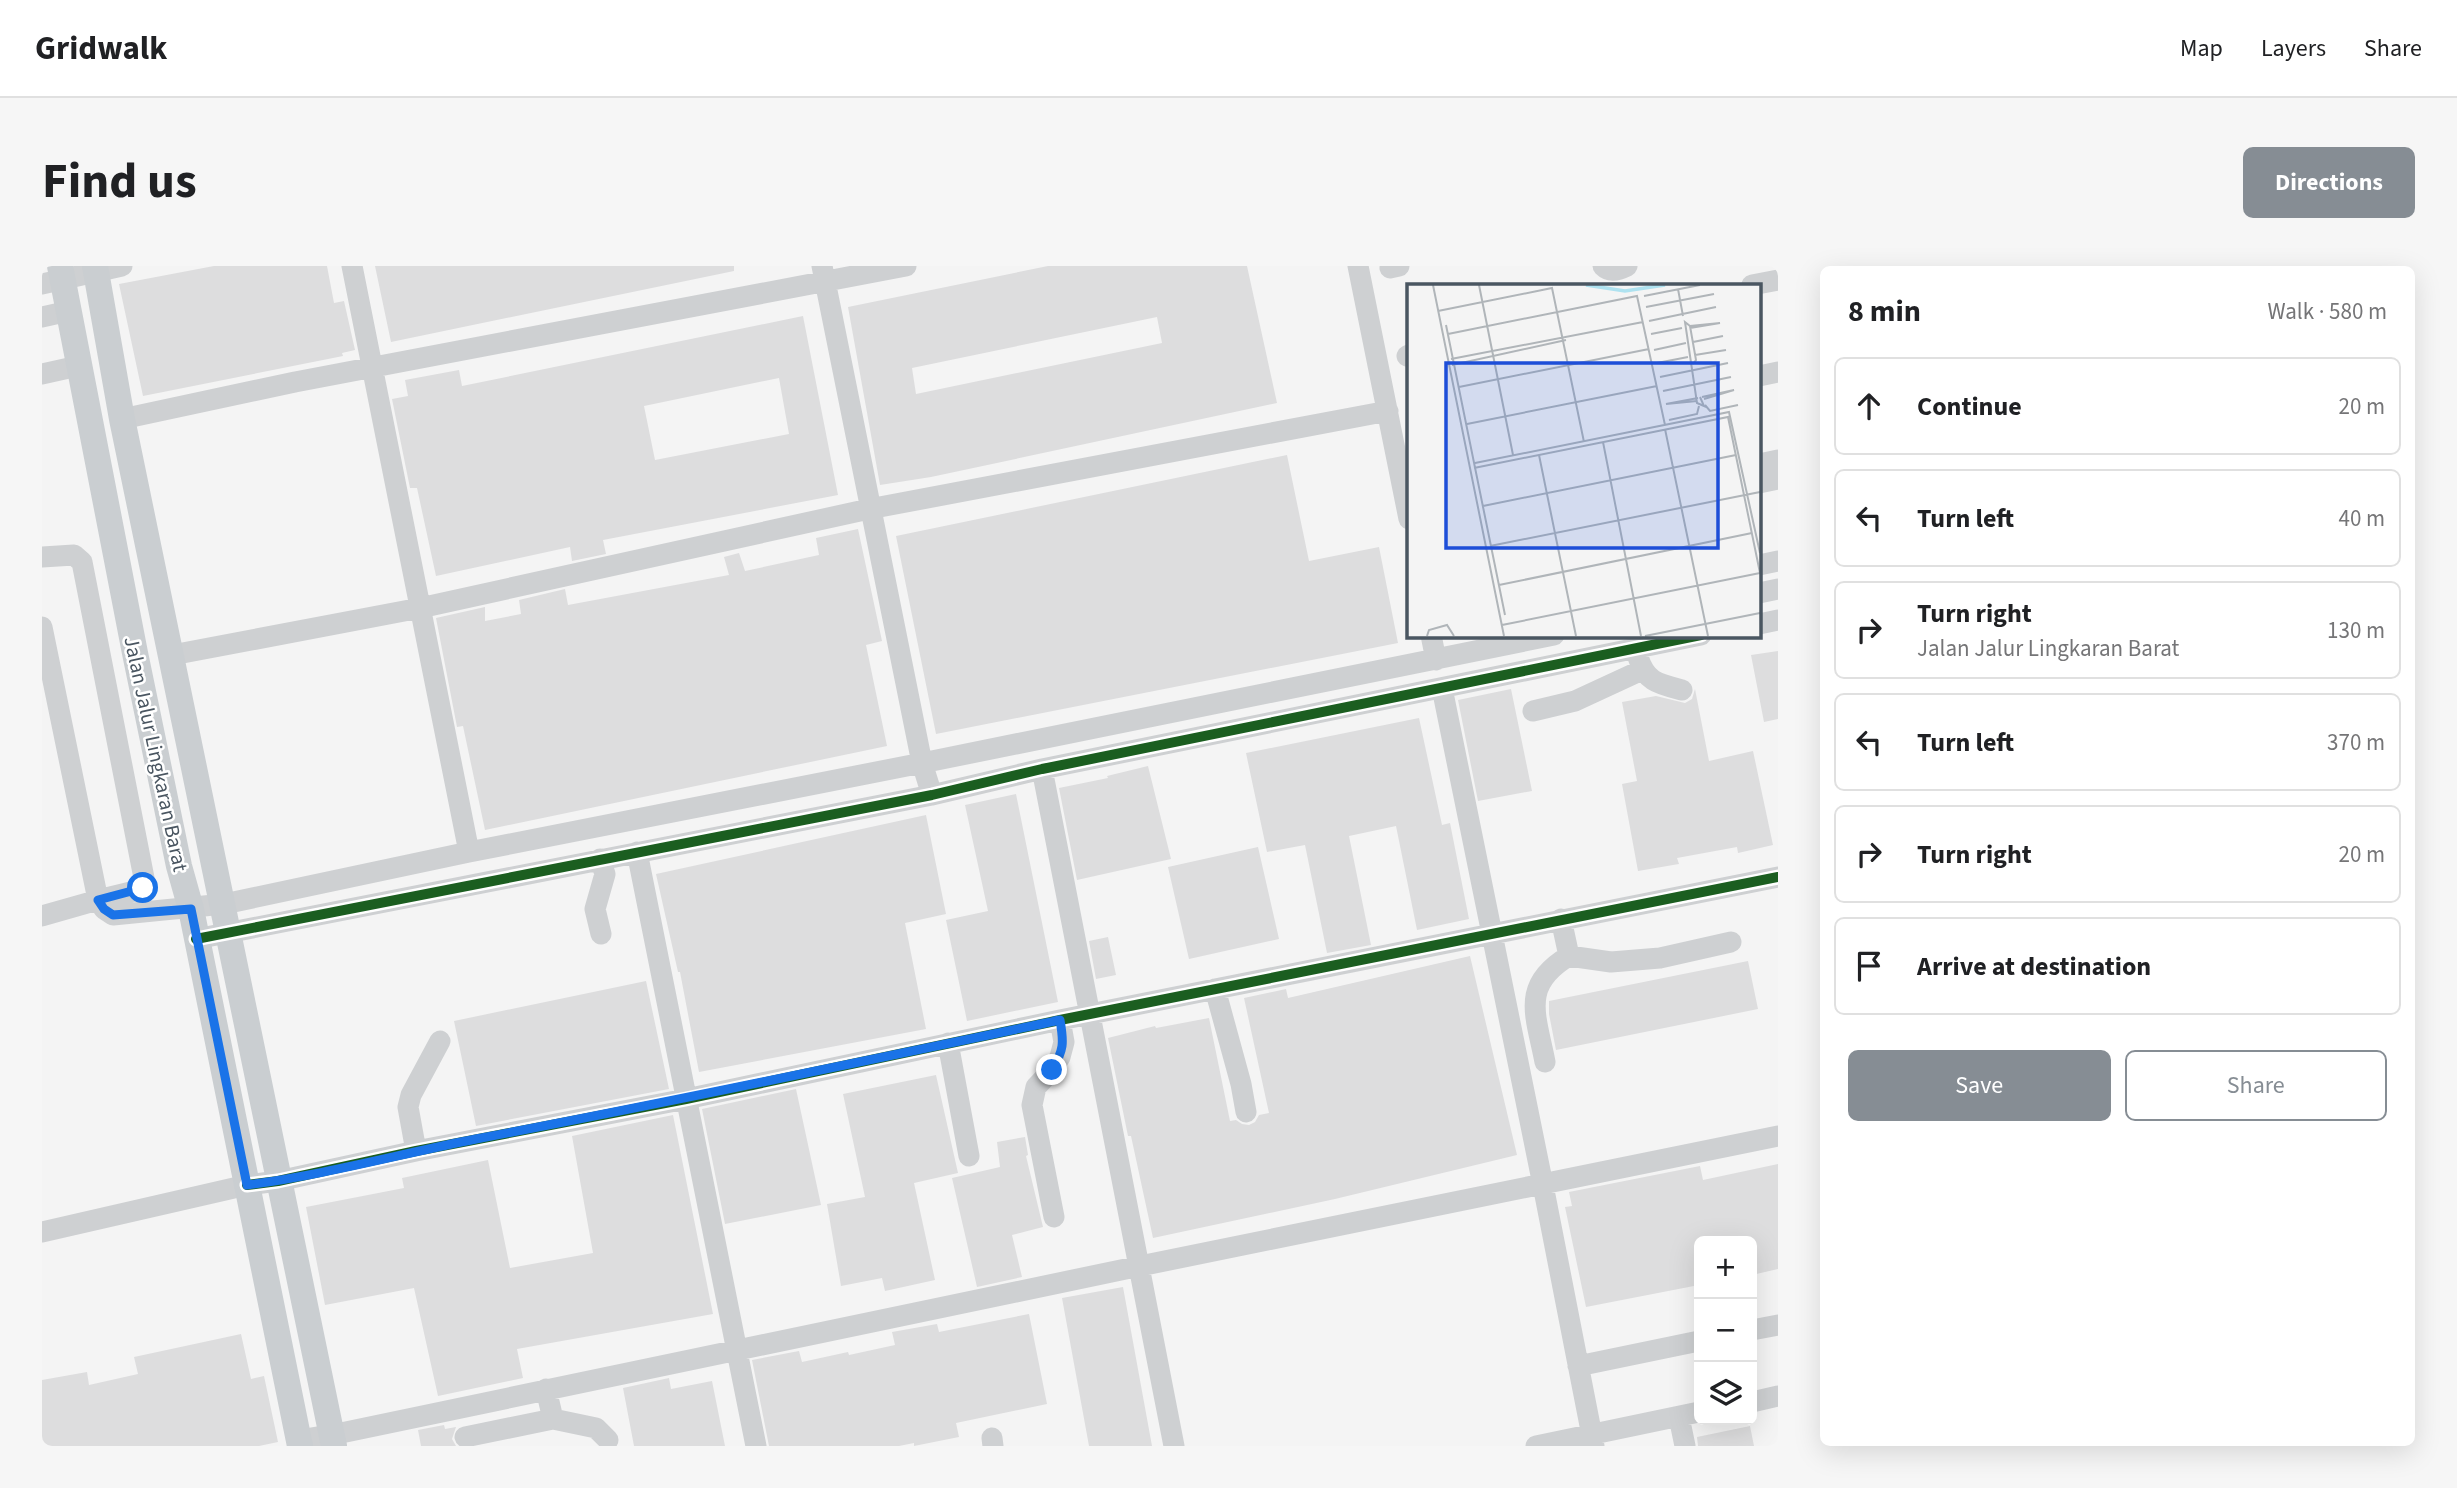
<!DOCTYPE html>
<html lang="en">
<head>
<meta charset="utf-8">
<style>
  :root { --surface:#fff; --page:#f6f6f6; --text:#202124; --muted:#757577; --line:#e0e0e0; --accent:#868d94 }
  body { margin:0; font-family:"Source Sans 3",sans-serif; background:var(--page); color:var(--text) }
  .controls { position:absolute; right:21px; bottom:21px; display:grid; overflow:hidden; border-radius:10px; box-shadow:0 7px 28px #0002 }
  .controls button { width:63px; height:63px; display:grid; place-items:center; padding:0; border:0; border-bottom:2px solid var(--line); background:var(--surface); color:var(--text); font:35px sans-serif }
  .stop { position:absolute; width:21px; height:21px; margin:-16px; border:5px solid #1a73e8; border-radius:50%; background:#fff }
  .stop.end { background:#1a73e8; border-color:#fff; box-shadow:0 2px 7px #0008 }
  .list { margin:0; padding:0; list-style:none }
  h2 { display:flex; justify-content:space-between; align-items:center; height:91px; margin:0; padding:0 28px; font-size:30px }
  h2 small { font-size:23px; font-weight:400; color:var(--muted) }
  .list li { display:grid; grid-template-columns:46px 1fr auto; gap:21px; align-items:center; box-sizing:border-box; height:98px; margin:0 14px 14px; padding:0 14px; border:2px solid var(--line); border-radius:10px }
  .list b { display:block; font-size:26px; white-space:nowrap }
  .list p { margin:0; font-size:23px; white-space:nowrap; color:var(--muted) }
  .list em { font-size:23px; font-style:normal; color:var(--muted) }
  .actions { display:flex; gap:14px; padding:21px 28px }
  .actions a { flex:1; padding:16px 0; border:2px solid var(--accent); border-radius:10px; text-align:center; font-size:24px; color:var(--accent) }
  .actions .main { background:var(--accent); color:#fff }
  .icon { flex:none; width:38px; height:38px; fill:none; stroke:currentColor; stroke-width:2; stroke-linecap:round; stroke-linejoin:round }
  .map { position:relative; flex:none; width:1736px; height:1180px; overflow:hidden; border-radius:10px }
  header { display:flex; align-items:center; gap:42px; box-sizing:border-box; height:98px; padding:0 35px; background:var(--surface); border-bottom:2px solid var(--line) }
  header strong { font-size:33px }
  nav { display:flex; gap:38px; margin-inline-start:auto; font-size:24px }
  .intro { display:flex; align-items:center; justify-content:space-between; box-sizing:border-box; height:168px; padding:0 42px }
  h1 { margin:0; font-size:49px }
  .button { padding:18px 32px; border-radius:10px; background:var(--accent); color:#fff; font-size:24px; font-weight:700 }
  main { display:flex; gap:42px; padding:0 42px }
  aside { flex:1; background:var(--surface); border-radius:10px; box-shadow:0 7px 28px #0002 }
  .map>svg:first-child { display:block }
</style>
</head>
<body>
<header>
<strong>Gridwalk</strong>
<nav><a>Map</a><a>Layers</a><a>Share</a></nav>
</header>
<div class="intro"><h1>Find us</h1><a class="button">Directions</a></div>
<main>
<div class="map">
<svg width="1736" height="1180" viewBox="0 0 1736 1180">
  <rect width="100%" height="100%" fill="#f4f4f4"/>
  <!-- building -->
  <path fill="#ddddde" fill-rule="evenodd" d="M172 0H285L292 37 302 35 313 84 300 87 301 90 101 130 77 18Z
    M333 0H692V5L349 76Z
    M1006 0H1205L1235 137 889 211 838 219 806 41ZM1115 51 1120 77 874 128 870 102Z
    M761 50 796 229 561 274 564 288 530 295 528 281 394 310 375 222H368L350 133 366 130 363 114 417 104 420 120ZM737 112 747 168 613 194 602 140Z
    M1245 189 1267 295 1337 281 1356 377 894 468 854 270Z
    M816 263 840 375 824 379 845 480 443 564 421 460 415 461 394 352 443 341V355L479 348 477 334 523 323 526 339 687 309 682 291 697 287 703 305 777 289 774 272Z
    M1736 385V453L1722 456 1709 389Z
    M1469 423 1490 525 1436 535 1416 434Z
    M1653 423 1667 495 1711 485 1731 579 1696 587 1695 581 1635 592 1637 598 1596 605 1580 518 1595 515 1580 436 1614 430 1643 437 1650 433Z
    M1377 452 1400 559 1408 557 1427 653 1375 664 1354 560 1307 570 1329 679 1285 687 1263 579 1225 586 1204 487Z
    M1106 500 1129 593 1035 614 1017 522 1066 512 1065 510Z
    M974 528 1016 736 925 755 904 654 946 645 923 539Z
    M884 549 904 648 863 657 884 763 657 806 638 706H636L614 608Z
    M1216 581 1237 673 1147 693 1126 601Z
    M1066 671 1074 709 1054 713 1047 675Z
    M1428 690 1475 889 1293 933 1111 972 1089 870H1086L1066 772 1113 760 1114 762 1167 752 1188 855 1194 854 1200 858 1207 859 1213 856 1217 849 1227 847 1202 732 1244 723 1246 732Z
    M1706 695 1716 743 1514 784 1507 748V735Z
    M604 715 627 823 434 860 412 755Z
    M894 809 916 907 872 917 893 1014 843 1025 840 1012 799 1020 785 938 823 931 801 828Z
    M754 823 779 939 683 958 660 843Z
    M631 849 671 1048 475 1083 481 1112 396 1130 372 1022 283 1039 264 941 362 922 360 912 446 894 468 1002 551 987 530 870Z
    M983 871 986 889 984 890 1001 961 970 969 980 1011 935 1021 910 912 958 901 955 876Z
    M1736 898V1003L1710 1009V975H1657V1019L1544 1041 1523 941 1530 940 1527 926 1658 900 1661 914Z
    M1081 1021 1110 1180H1047L1020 1032Z
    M987 1048 1005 1138 914 1157 917 1171 872 1180V1177L857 1180H727L710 1094 757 1085 760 1096 806 1086 807 1089 853 1079 850 1066 895 1058 897 1066Z
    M199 1068 209 1113 222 1110 236 1176 217 1180H0V1114L45 1106 47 1119 96 1108 92 1091Z
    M627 1112 629 1123 670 1115 683 1180H592L581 1122Z
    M402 1159 403 1163 414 1161 410 1173 414 1180H379L376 1164Z
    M1708 1160 1712 1180H1656L1655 1171Z"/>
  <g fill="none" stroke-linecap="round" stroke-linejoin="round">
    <!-- minor -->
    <path stroke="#ced0d2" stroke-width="21" d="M310 0 427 586
      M780 0 880 497 890 529
      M1316 0 1367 253
      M1561 0C1568 7 1577 4 1585 0
      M1348 2 1357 0
      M0 18 80 0
      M1710 19 1736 14
      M0 51 27 45
      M1365 90 1367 89
      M0 108 36 100
      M1717 110 1736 106
      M80 153 253 116 864 0
      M1717 198 1736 194
      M1717 217 1736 213
      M0 291 32 289 40 296 103 617 97 624 56 634 62 643 71 649 182 638 427 586 880 497 1512 369
      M1717 299 1736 295
      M1717 327 1736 323
      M1717 358 1736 354
      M0 361 56 634 0 650
      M1389 369 1394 394
      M130 389 378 342 827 243 1346 145
      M1596 391C1604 416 1616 418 1640 424
      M1400 422 1501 919 1552 1180
      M1491 445 1533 435 1600 404
      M1000 503 1132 1180
      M595 586 714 1180
      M558 593 563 608 553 643 559 668
      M1519 653 1527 690 1569 696 1618 692 1689 676
      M154 673 890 529 1000 503 1659 369
      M1173 723 1199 818 1204 846
      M906 777 927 890
      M1503 796C1494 749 1478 719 1527 690
      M374 885 366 841 369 829 398 775
      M1012 951 990 839 994 821 1010 804 1018 791 1022 776 1018 754
      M0 966 205 919 236 915 374 885 644 833 1018 754 1736 611
      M1710 1064 1736 1059
      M1536 1100 1657 1075
      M1710 1136 1736 1130
      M1637 1151 1643 1180
      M511 1153 554 1162 566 1174
      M423 1171 511 1153 504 1123
      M950 1172 951 1180
      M257 1174 299 1167 1098 1000 1736 870
      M1494 1180 1657 1146"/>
    <!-- major -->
    <path stroke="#caced1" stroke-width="26" d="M18 0 93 387 137 600 149 643 258 1180
      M53 0 80 153 292 1180"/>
    <defs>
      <path id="cycleway" d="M154 673 890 529 1000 503 1659 369
        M205 919 236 915 374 885 644 833 1018 754 1736 611"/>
    </defs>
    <!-- cycleway casing -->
    <use href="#cycleway" stroke="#fff" stroke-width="15"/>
    <!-- cycleway -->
    <use href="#cycleway" stroke="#1b5e20" stroke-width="10"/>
  </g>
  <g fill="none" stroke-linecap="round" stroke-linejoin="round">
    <!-- route -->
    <path stroke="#1a73e8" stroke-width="9" d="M101 622 56 634 62 643 71 649 149 643 205 919C282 909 358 888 434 873 629 836 823 795 1018 754 1022 777 1022 784 1010 804"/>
  </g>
  <g text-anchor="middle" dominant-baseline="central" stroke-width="5" stroke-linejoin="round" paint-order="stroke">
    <!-- street labels -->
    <g font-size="21" fill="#4a5661" stroke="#fff">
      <text transform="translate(114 488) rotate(78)">Jalan Jalur Lingkaran Barat</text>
    </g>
  </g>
  <!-- overview -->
  <g transform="translate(1365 18)">
    <rect width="354" height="354" fill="#f4f4f4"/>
    <path fill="none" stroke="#aee2f0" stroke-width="3.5" d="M179 1 218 7 258 1"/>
    <path fill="none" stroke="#b0b5b9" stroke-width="2" d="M26 1 97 352M72 1 106 171M271 5 276 32M237 12 293 1M239 23 307 10M31 27 145 4 177 158M242 37 309 23M39 41 98 331M283 42 313 39 283 44M41 50 230 12 258 141M244 50 275 44M286 58 316 52M247 66 279 59M288 71 319 66M44 75 236 38M250 79 281 73M286 80 289 76 283 42 278 38 290 119 297 122 293 113M45 81 159 56M253 93 321 79M52 103 242 65M256 107 324 93M295 113 327 106 297 115M290 117 259 120 291 114M298 121 303 127 331 121M262 136 290 130 292 122M60 140 250 102M258 145 301 352M196 158 234 352M132 171 169 352M68 179 322 128 353 269M67 184 321 133 353 289M76 222 329 171M83 262 353 208M92 301 345 249M95 341 353 289M20 352 22 346 40 341 47 352M238 352 353 329"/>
    <path fill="#1d4ed8" fill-opacity="0.15" stroke="#1d4ed8" stroke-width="3.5" d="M39 79H311V264H39Z"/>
    <rect width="354" height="354" fill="none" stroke="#4a5661" stroke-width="3.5"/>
  </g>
</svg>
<div class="controls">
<button>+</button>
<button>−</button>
<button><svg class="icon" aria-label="layers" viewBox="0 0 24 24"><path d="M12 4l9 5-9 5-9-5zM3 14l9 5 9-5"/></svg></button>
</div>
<div class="stop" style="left:101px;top:622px"></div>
<div class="stop end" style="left:1010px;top:804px"></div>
</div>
<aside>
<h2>8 min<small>Walk · 580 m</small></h2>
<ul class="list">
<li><svg class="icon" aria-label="ahead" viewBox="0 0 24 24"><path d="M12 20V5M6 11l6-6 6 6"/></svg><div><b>Continue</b></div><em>20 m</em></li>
<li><svg class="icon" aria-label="left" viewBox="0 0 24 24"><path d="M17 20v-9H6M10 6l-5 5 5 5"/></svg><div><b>Turn left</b></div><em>40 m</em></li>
<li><svg class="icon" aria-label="right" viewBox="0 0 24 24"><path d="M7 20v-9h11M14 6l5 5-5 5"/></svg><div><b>Turn right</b><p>Jalan Jalur Lingkaran Barat</p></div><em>130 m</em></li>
<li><svg class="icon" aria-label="left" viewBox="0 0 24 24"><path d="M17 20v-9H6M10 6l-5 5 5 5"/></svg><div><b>Turn left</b></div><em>370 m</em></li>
<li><svg class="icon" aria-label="right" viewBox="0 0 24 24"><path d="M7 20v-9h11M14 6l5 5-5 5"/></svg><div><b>Turn right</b></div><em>20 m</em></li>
<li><svg class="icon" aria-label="arrive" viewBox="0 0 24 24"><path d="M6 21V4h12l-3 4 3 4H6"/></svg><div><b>Arrive at destination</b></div></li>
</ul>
<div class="actions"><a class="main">Save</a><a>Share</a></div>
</aside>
</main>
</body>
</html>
